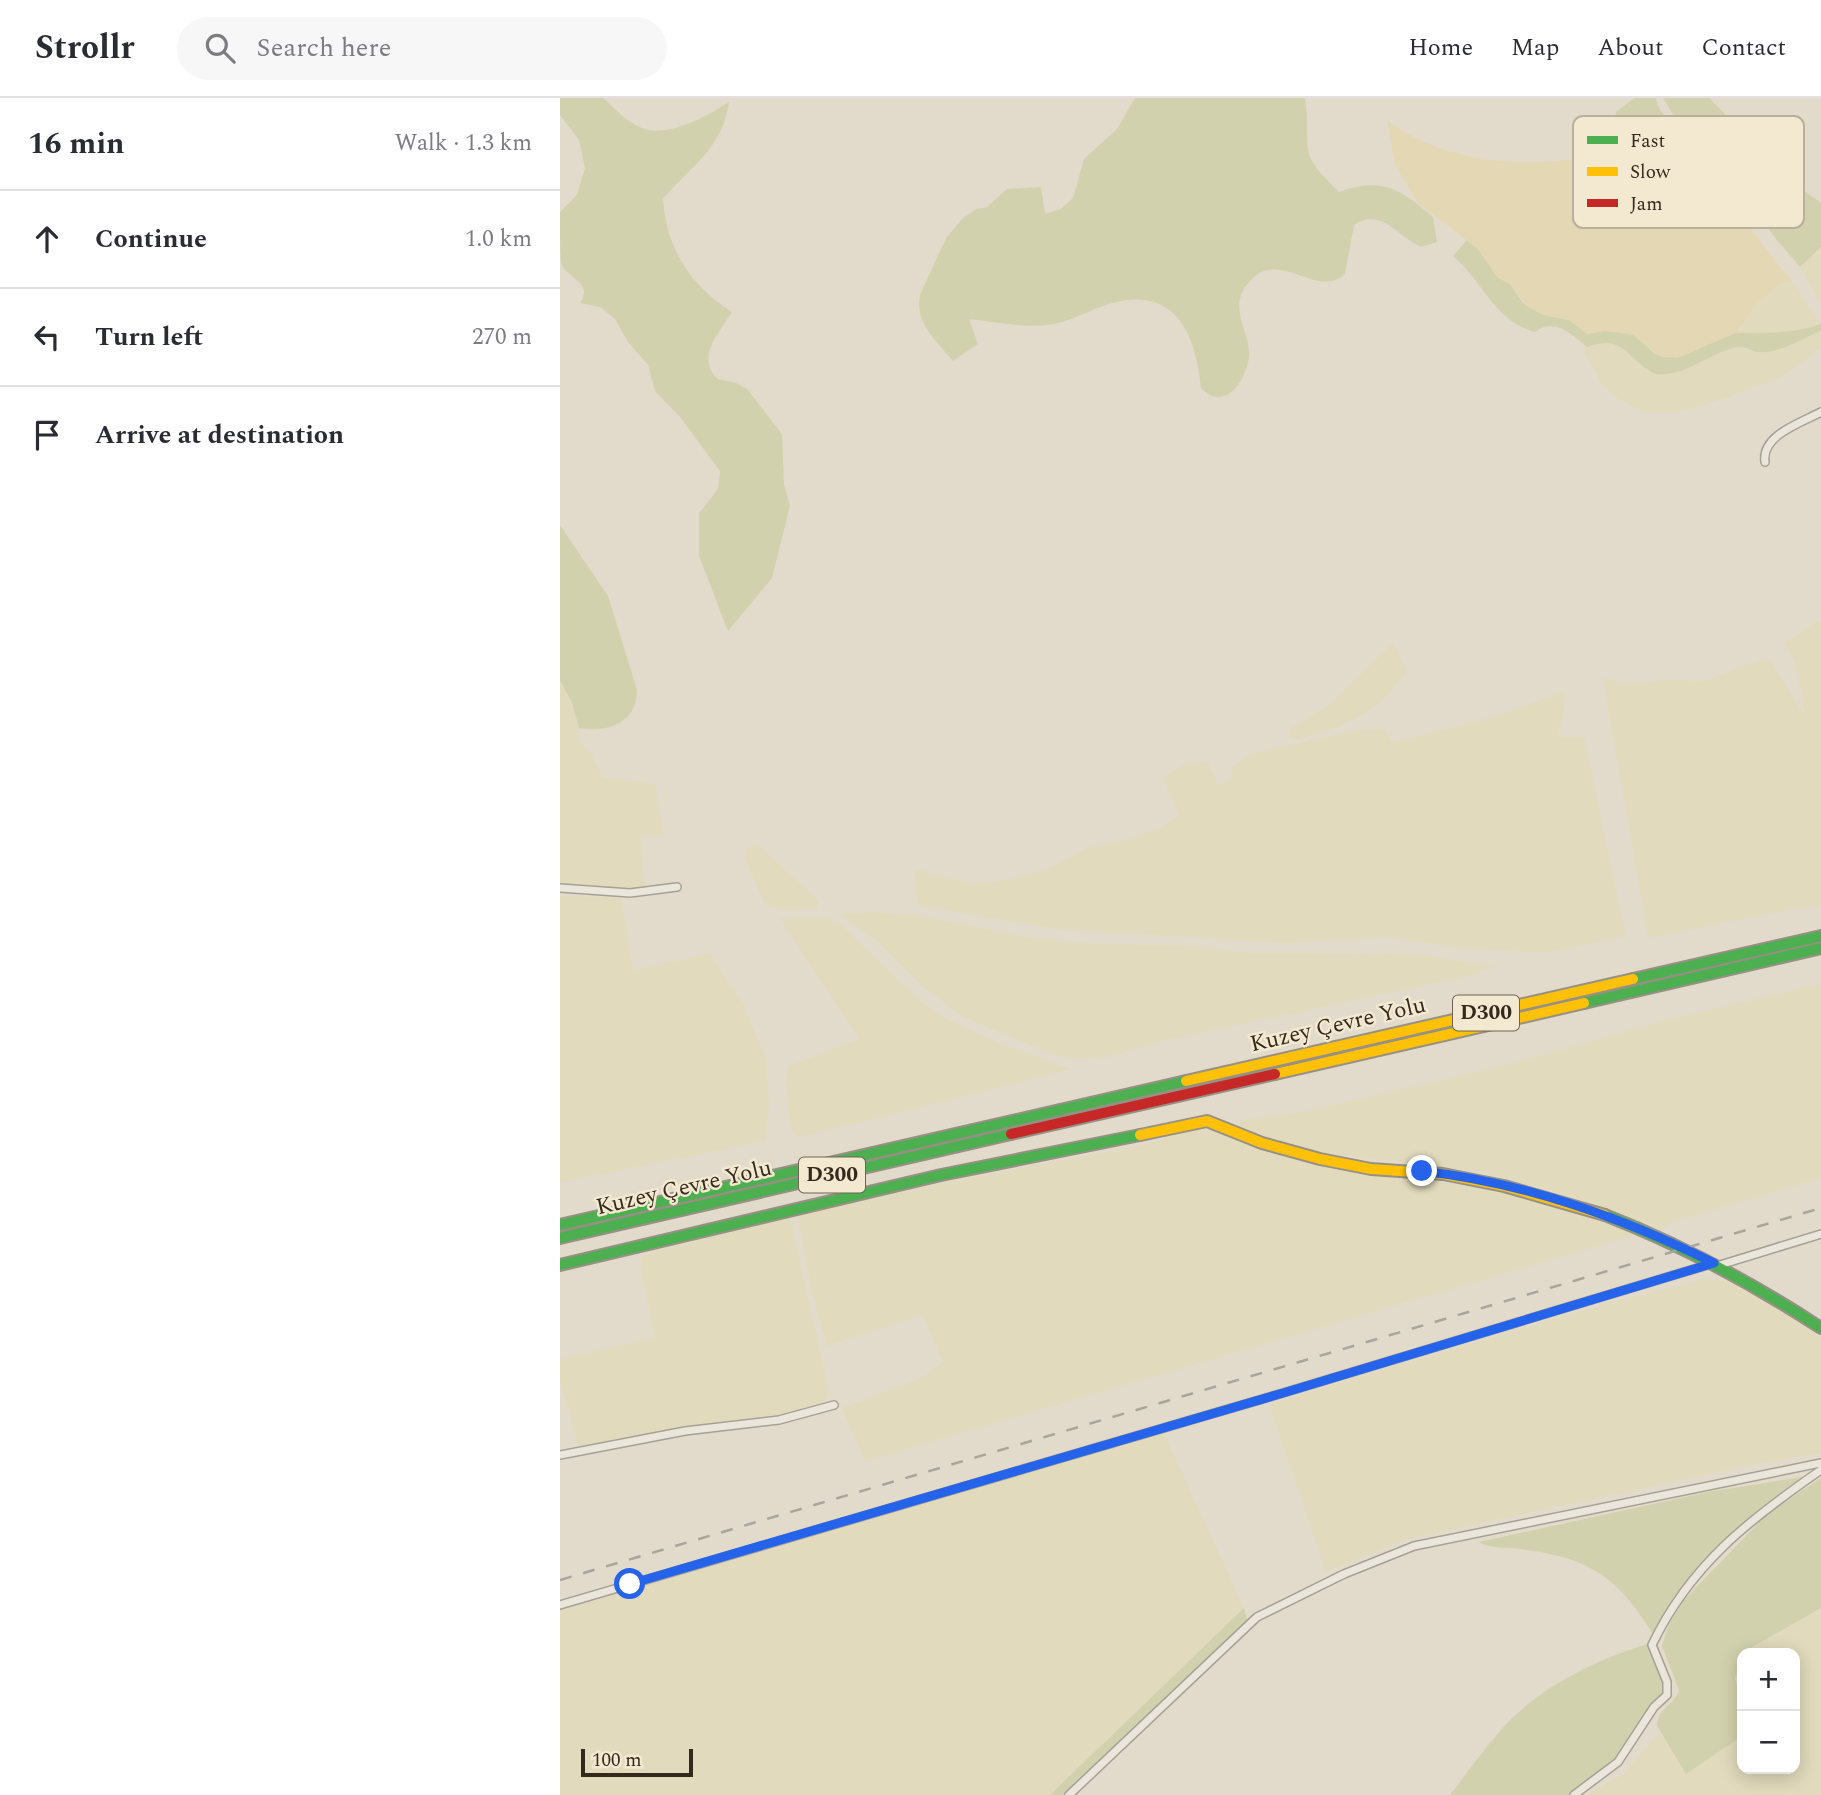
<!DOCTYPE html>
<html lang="en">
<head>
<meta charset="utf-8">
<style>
  :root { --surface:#fff; --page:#f7f7f7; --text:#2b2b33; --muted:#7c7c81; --line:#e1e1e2 }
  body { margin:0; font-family:Spectral,serif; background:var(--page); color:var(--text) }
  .controls { position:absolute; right:21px; bottom:21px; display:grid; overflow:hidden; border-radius:14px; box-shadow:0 4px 18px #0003 }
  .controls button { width:63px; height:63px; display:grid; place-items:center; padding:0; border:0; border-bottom:2px solid var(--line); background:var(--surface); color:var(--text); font:35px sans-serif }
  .scale { position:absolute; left:21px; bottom:18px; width:112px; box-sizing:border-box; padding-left:7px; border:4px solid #35291e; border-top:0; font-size:19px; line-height:24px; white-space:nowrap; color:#35291e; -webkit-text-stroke:5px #f3e9d1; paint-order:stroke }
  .stop { position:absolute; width:21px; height:21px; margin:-16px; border:5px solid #2563eb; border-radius:50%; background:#fff }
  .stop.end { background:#2563eb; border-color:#fff; box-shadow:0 2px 7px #0008 }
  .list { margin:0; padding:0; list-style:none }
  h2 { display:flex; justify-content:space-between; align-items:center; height:91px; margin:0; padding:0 28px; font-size:30px }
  h2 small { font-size:23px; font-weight:400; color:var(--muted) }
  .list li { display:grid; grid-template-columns:46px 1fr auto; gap:21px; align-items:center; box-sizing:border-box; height:98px; padding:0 28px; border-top:2px solid var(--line) }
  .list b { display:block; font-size:26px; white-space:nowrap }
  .list em { font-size:23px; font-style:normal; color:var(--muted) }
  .icon { flex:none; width:38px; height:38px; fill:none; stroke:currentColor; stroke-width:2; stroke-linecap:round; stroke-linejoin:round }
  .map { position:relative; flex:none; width:1261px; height:1697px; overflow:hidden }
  header { display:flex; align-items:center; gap:42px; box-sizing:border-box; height:98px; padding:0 35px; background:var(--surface); border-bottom:2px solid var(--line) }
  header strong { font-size:33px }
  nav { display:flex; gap:38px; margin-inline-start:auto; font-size:24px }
  .search { width:490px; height:63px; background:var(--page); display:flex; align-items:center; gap:18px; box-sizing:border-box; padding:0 24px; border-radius:38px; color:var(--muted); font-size:26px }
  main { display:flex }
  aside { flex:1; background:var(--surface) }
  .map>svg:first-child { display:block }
</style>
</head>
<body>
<header>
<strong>Strollr</strong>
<div class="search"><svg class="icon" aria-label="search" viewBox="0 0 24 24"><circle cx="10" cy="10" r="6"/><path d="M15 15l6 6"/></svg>Search here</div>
<nav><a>Home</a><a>Map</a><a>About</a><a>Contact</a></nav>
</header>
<main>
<aside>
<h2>16 min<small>Walk · 1.3 km</small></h2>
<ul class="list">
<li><svg class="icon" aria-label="ahead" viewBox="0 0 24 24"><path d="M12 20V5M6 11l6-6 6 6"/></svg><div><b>Continue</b></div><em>1.0 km</em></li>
<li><svg class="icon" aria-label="left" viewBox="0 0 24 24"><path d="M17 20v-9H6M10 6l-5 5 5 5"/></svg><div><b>Turn left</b></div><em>270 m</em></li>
<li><svg class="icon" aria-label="arrive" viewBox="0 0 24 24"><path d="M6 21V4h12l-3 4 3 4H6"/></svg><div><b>Arrive at destination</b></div></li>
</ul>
</aside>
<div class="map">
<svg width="1261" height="1697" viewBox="0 0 1261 1697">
  <rect width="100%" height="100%" fill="#e2dbcb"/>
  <!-- farmland -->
  <path fill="#e1dabc" d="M1261 149V207L1240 169Z
    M1223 183 1235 187 1261 226 1225 235 1177 236 1195 207Z
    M1261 233V250L1222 279 1140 309 1111 315 1082 313 1060 302 1043 288 1023 252 1039 245 1058 247 1089 273 1140 267 1153 256 1179 249 1197 254 1216 251Z
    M1261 521V809L1231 811 1088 840 1043 580 1069 586 1107 582 1144 583 1206 560 1211 563 1242 614H1245L1234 562 1224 545Z
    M833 545 847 573 825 600 807 614 778 629 736 642 729 639 730 631 773 604Z
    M0 582 15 614 20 644 32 657 43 680 95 686 104 737 81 738 85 791 0 787Z
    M1003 593 1004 613 998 639H1024L1066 838 989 854H970L911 851 827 839 723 845 497 831 357 807 355 771 412 786 448 782 490 770 530 749 570 741 601 730 619 718 603 679 627 665 648 663 658 687 668 684 674 668 690 656 797 632 826 631 831 645 941 617Z
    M194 747 199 748 258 802 257 810 231 812 205 807 184 758 186 751Z
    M0 798 61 800 73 872 150 856 183 905 206 961 209 1006 205 1043 0 1084Z
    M315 814 365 819 460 838 515 845 631 848 687 855 850 856 936 868 912 877 606 942 544 960 515 961 492 956 401 918 360 886 314 840 279 816Z
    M220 820H264L278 824 358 901 382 919 443 947 511 971 330 1017 241 1038 235 1037 230 1030 226 983 229 968 299 941Z
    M1261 886V1080L1112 1124 1102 1131 1003 1096 915 1073 764 1055 684 1032 676 1023 748 1013 942 968 1111 921Z
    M644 1029 745 1062 961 1097 1008 1109 1079 1136 305 1363 282 1310 363 1279 383 1264 362 1217 267 1248 251 1191 238 1117 393 1083 588 1046Z
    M230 1119 269 1294 264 1304 213 1320 123 1329 19 1349 0 1283V1261L95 1240 80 1166 82 1157Z
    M1147 1181 1174 1184 1261 1239V1355L1201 1365 847 1441 766 1474 709 1306 1034 1209Z
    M603 1333 684 1510 490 1697H0V1513Z
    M1261 1510V1697H1026L1063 1677 1099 1635 1126 1676 1182 1638V1671H1235V1555H1184Z"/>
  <!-- green -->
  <path fill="#d1d1ae" d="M0 0H43C55 10 67 25 82 30 109 40 147 18 169 4 163 50 131 68 103 101 106 149 130 188 172 214 159 235 135 260 158 281L176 285 187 291 222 336 224 387 230 408 212 480 168 533 139 458V415L158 391 160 373 120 319 95 293 88 267 68 244 55 221 40 209 20 205C34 184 7 181 1 165 0 151 0 129 0 114L17 97 25 70 19 42 0 17Z
    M575 0H745C752 55 735 51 779 94 822 78 842 92 873 119L877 144 861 149C838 139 821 109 794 127L785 176C755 204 715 142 684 191 670 214 691 236 689 259 686 283 665 315 641 290 636 237 616 186 549 206 530 212 514 222 494 226 465 231 438 224 409 221L418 246 393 263C377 243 354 225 360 197L386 140 402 121 416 111 427 109 447 91 481 89 485 116 501 111 513 100 524 61 557 31Z
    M1074 0H1096C1102 29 1123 13 1107 50L1057 51 1051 46 1056 14Z
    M1103 0H1149L1166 17V33C1136 68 1116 20 1103 0Z
    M1194 27H1211C1233 49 1226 66 1240 87 1245 95 1254 99 1261 105V149L1240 169C1232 159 1205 131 1204 120 1202 108 1204 99 1198 88 1193 76 1183 74 1175 65 1162 49 1181 32 1194 27Z
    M907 142 922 154 936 177 950 186 963 205 989 218 1009 222 1027 236C1042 232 1067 230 1080 241 1090 249 1090 257 1105 259 1131 263 1156 235 1176 235 1204 235 1232 236 1261 226V233C1243 240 1219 256 1199 254 1192 254 1186 248 1178 249 1150 254 1126 279 1096 276 1068 264 1065 234 1027 249 1012 236 994 219 975 234 934 223 923 183 893 158Z
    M0 427 48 498 77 592C77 625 48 635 19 630L12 605 0 582Z
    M1248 1378 1204 1410 1129 1485 1095 1539C1058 1479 1031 1460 961 1451 949 1449 929 1451 919 1444L1148 1394Z
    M1261 1380V1510L1182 1555 1175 1581 1182 1601V1638L1126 1676 1097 1628C1098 1609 1115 1607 1119 1592L1102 1548 1109 1526 1123 1503 1208 1415Z
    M684 1510 688 1524 505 1697H490Z
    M1090 1545 1107 1592 1058 1661 1031 1684 1010 1697H890C906 1676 922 1654 939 1634 978 1589 1035 1562 1090 1545Z"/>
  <!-- sand -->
  <path fill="#e4d7b3" d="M827 22C874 59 941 68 999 63 1050 58 1107 32 1155 65 1174 78 1174 103 1185 121 1199 143 1216 164 1233 185L1223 183 1195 207 1176 235 1117 260 1097 257 1073 237 1045 233 1027 236 1009 222 983 217 968 209 950 186 938 180 917 150 858 105 835 67Z"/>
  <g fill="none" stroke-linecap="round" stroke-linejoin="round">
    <defs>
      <path id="street" d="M1205 364C1201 337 1241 325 1261 314
        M0 790 70 795 117 789
        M1160 1167 1261 1136
        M0 1357 125 1333 219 1322 274 1307
        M0 1507 723 1295 1154 1165
        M509 1697 697 1519 784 1476 854 1448 1261 1365
        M1014 1697 1058 1664 1094 1609 1107 1597V1584L1092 1547C1130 1467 1190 1421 1261 1372"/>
      <path id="fast" d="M1073 881 1261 838
        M1024 905 1261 850
        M1045 1117C1122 1147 1192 1185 1261 1230
        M0 1127 626 983
        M0 1140 451 1036
        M0 1167 381 1077 580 1037"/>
      <path id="slow" d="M715 976 1024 905
        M626 983 1073 881
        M580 1037 647 1023 702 1045 760 1061 811 1071 883 1076 944 1088 1045 1117"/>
      <path id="jam" d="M451 1036 715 976"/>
    </defs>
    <!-- street casing -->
    <use href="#street" stroke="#a7a095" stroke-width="10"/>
    <!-- fast casing -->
    <use href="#fast" stroke="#979084" stroke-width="14"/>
    <!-- slow casing -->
    <use href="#slow" stroke="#979084" stroke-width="14"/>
    <!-- jam casing -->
    <use href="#jam" stroke="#979084" stroke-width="14"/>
    <!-- street -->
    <use href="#street" stroke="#eae6dc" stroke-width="7"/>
    <!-- fast -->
    <use href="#fast" stroke="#4caf50" stroke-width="10"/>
    <!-- slow -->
    <use href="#slow" stroke="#ffc107" stroke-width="10"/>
    <!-- jam -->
    <use href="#jam" stroke="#c62828" stroke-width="10"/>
    <!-- rail -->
    <path stroke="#a9a59d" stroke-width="2.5" stroke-dasharray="12 12" stroke-linecap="butt" d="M0 1482 1261 1110"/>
  </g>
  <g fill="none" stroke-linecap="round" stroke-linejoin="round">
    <!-- route -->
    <path stroke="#2563eb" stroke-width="9" d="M70 1486 723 1295 1154 1165C1061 1119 966 1085 862 1073"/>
  </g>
  <g text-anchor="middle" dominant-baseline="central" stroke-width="5" stroke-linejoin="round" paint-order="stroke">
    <!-- shield labels -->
    <g fill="#f3e9d1" stroke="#6e6354" stroke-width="2">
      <rect x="893" y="897.5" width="66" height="35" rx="5"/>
      <rect x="239" y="1059.5" width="66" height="35" rx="5"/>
    </g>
    <g font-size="21" font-weight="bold" fill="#35291e">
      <text x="926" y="915">D300</text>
      <text x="272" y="1077">D300</text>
    </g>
    <!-- street labels -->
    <g font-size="23" fill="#35291e" stroke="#f3e9d1">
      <text transform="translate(778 927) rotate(-13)">Kuzey Çevre Yolu</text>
      <text transform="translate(124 1090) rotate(-13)">Kuzey Çevre Yolu</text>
    </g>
  </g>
  <!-- legend -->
  <rect x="1013" y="18" width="231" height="112" rx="10" fill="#f3e9d1" stroke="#baaf9b" stroke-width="2"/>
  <rect x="1027" y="38" width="31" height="8" fill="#4caf50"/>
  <rect x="1027" y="69" width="31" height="9" fill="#ffc107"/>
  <rect x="1027" y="101" width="31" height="8" fill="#c62828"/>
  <g font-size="19" fill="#35291e">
    <text x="1070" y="49">Fast</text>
    <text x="1070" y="80">Slow</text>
    <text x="1070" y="112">Jam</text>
  </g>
</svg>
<div class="controls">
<button>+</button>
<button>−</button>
</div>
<div class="scale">100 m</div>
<div class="stop" style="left:70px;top:1486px"></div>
<div class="stop end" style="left:862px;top:1073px"></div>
</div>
</main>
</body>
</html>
